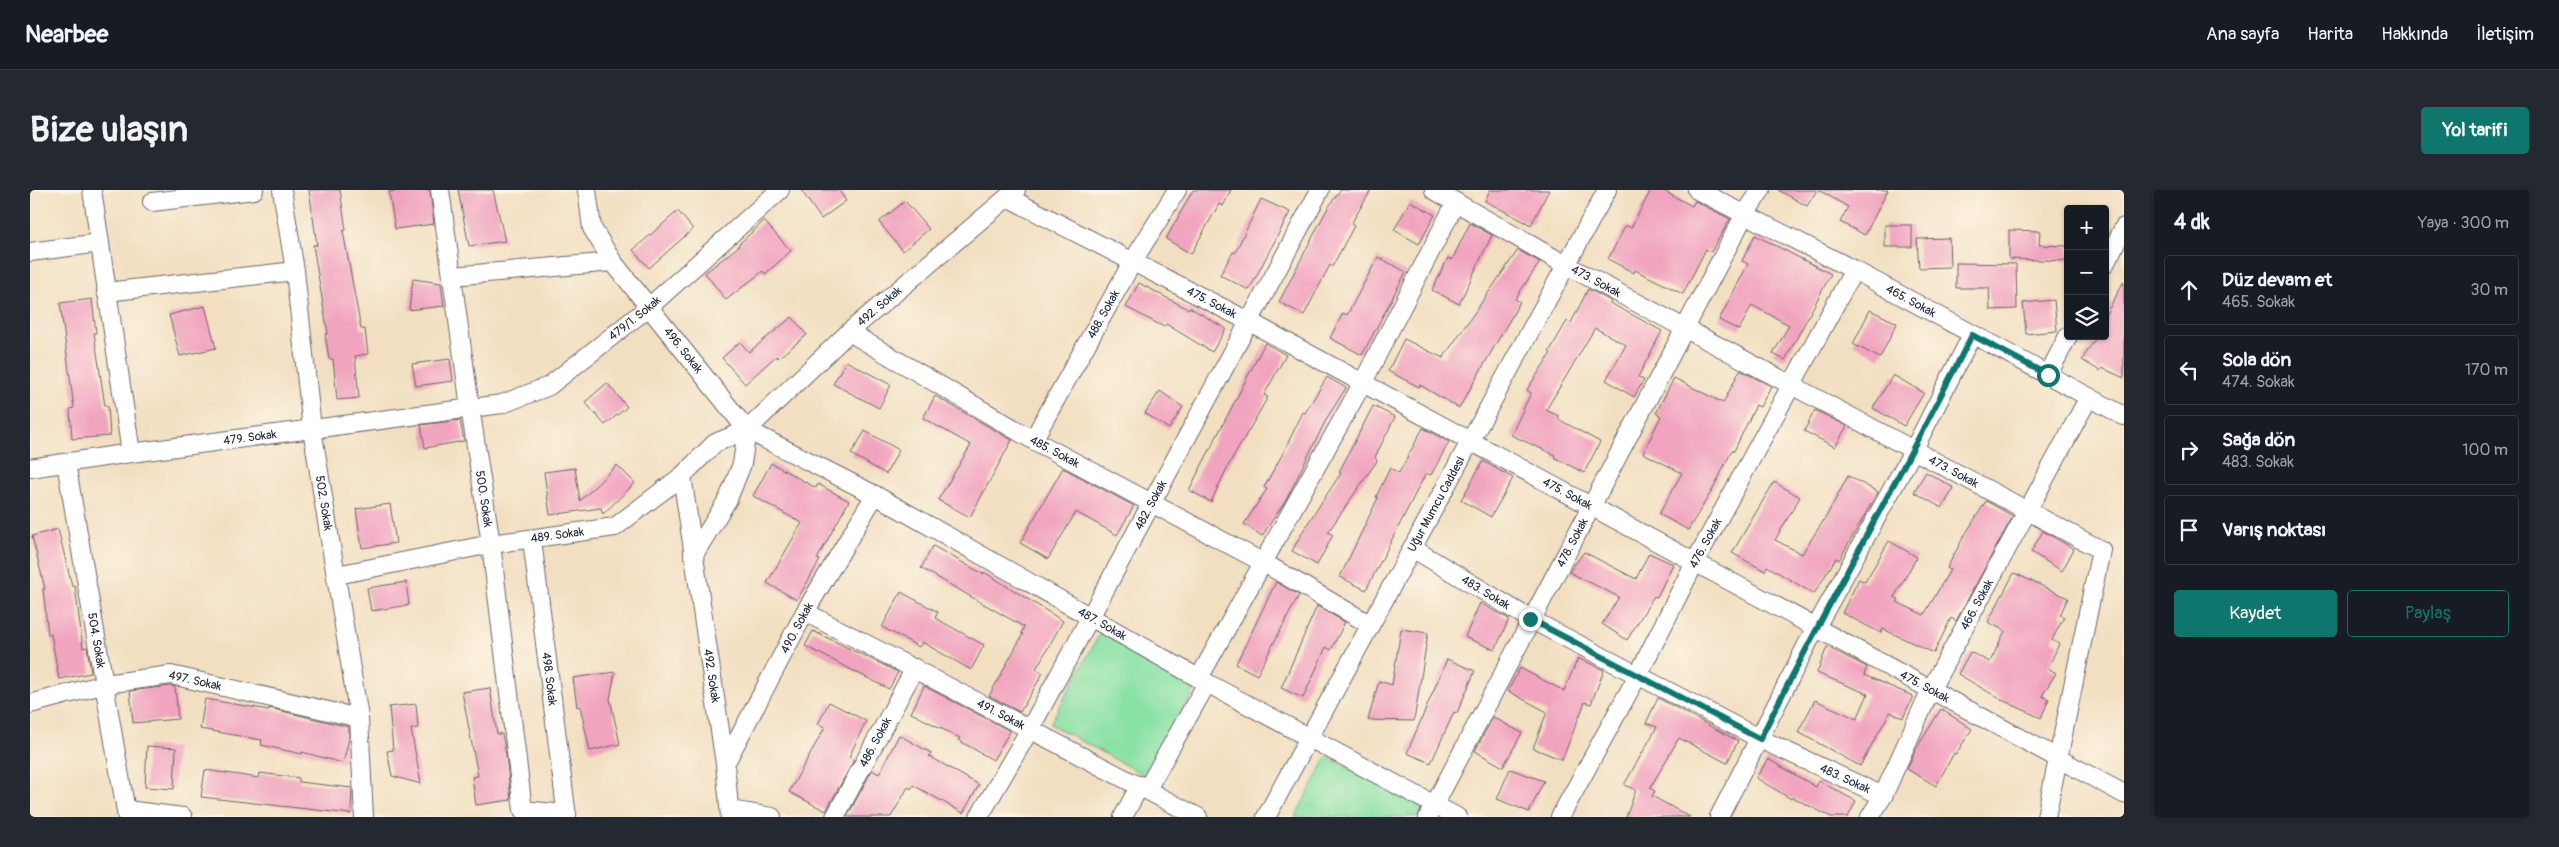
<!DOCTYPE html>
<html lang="tr">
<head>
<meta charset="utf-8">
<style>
  :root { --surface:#171b24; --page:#242831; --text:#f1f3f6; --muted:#9ea1a6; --line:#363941; --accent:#0f766e }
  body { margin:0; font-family:Pangolin,sans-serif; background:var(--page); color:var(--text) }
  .controls { position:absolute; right:15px; top:15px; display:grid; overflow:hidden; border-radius:5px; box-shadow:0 1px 4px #0004 }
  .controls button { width:45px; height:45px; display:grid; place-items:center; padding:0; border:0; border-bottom:1px solid var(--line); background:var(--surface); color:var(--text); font:25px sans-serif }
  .stop { position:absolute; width:15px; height:15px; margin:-11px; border:4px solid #0f766e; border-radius:50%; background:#fff }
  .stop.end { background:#0f766e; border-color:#fff; box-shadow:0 1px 5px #0008 }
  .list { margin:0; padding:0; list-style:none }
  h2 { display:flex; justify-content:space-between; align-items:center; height:65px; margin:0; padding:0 20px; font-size:21px }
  h2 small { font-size:16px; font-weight:400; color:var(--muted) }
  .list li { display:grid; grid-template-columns:32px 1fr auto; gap:15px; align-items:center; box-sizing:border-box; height:70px; margin:0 10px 10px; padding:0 10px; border:1px solid var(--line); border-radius:5px }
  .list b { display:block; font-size:19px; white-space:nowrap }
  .list p { margin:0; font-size:16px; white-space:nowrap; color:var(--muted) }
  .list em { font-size:16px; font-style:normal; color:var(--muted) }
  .actions { display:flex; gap:10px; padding:15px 20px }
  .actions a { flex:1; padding:11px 0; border:1px solid var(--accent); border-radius:5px; text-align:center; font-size:18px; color:var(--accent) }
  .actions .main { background:var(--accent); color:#fff }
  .icon { flex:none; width:28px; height:28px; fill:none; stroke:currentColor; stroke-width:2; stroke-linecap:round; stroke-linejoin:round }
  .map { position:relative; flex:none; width:2094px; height:627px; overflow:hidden; border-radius:5px }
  header { display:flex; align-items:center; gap:30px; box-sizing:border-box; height:70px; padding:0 25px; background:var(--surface); border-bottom:1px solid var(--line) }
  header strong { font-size:24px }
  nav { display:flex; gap:28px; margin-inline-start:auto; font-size:18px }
  .intro { display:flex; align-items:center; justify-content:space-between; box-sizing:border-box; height:120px; padding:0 30px }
  h1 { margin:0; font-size:35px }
  .button { padding:12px 22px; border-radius:5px; background:var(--accent); color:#fff; font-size:18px; font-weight:700 }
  main { display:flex; gap:30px; padding:0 30px }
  aside { flex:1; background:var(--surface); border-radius:5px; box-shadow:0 1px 4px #0004 }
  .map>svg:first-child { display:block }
</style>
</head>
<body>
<header>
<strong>Nearbee</strong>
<nav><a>Ana sayfa</a><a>Harita</a><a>Hakkında</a><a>İletişim</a></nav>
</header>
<div class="intro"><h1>Bize ulaşın</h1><a class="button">Yol tarifi</a></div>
<main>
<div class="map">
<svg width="2094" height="627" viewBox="0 0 2094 627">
  <rect width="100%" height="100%" fill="#fcf5e5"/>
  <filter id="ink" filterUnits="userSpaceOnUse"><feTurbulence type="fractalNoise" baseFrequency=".02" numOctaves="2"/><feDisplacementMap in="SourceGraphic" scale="10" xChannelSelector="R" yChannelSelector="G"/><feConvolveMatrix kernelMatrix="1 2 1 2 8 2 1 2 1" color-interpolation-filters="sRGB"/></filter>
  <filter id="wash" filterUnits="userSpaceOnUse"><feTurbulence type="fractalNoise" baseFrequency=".0096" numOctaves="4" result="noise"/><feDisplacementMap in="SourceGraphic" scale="20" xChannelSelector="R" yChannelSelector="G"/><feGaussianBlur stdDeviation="1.12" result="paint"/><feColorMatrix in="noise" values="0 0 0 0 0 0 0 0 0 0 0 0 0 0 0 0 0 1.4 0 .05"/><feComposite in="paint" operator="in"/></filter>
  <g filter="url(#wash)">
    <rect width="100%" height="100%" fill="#f2dfc1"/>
    <!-- green -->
    <path fill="#88e1a5" stroke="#558270" d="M1070 443 1167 496 1117 587 1020 534Z
      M1297 567 1396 619 1392 627H1265Z"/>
    <g id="blocks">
      <!-- building -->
      <path fill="#f1a4bf" d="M279 0H310L316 40 313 41 331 139H335L338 164 325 166 329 208 307 210 303 169H299L295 144H298L283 55H287Z
        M373 0H400L404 34 365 39 359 2Z
        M428 0H463L475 51 439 56Z
        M771 0H809L816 11 791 29Z
        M1163 0H1201L1193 16 1189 14 1161 64 1136 49Z
        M1310 0H1341L1321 34 1324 36 1302 77 1300 75 1274 125 1249 112 1296 21Z
        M1460 0H1519L1501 35 1455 11Z
        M1621 0H1632L1662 16 1665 11 1700 29 1681 62 1676 59 1653 104 1605 80 1604 83 1578 69 1596 35 1601 38Z
        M1748 0H1787L1777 16Z
        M1789 0H1858L1835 45 1810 32 1818 17Z
        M1231 9 1260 22 1219 100 1190 85 1203 62 1205 63Z
        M875 11 899 39 873 61 849 32Z
        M1380 11 1405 25 1389 54 1364 40Z
        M648 21 663 39 619 78 603 60Z
        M734 31 761 61 735 84 733 81 696 110 675 83 709 56 708 55Z
        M1440 33 1462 45 1429 114 1402 100 1418 68 1422 70Z
        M1855 35H1882V57H1855Z
        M1979 40 2010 41 2009 55 2038 56V71L1979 69Z
        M1725 45 1801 84 1755 170 1743 164 1759 135 1722 115 1709 140 1689 130 1718 74 1712 71Z
        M1919 48 1920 77 1889 78 1887 49Z
        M1488 60 1510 72 1485 109 1490 112 1429 218 1390 195 1389 197 1358 181 1374 149 1413 168Z
        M1348 67 1376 82 1332 165 1300 148 1313 123 1317 125Z
        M1926 73 1986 74 1987 119 1960 120 1959 98H1926Z
        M383 89 411 93 414 116 379 120Z
        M2094 91V188L2072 178 2070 181 2052 170 2067 146H2075V126Z
        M1109 93 1158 119 1159 117 1196 139 1182 162 1136 134 1134 137 1096 117Z
        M1558 99 1581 111 1580 113 1632 141 1608 187 1614 190 1604 207 1576 190 1596 155 1565 138 1516 220 1529 226 1528 229 1570 252 1554 283 1524 267 1525 265 1481 245 1501 203 1497 200 1521 163 1519 162 1537 131 1541 133Z
        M62 109 66 143H64L75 216H78L80 246 42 249 40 219 44 218 30 113Z
        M2024 110 2027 141 1996 144 1993 113Z
        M175 116 186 158 150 166 139 125Z
        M1840 120 1867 133 1850 168 1823 154Z
        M762 127 777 145 748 168 746 166 715 194 692 168 710 152 719 162Z
        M1235 153 1256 165 1234 205 1238 207 1197 278 1181 312 1159 300Z
        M420 169 423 191 386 196 382 174Z
        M816 171 861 195 849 218 803 194Z
        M1710 180 1741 196 1730 217 1726 215 1704 261 1702 260 1683 299 1658 340 1629 324 1652 283 1613 263 1631 226 1626 223 1644 188 1693 213Z
        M1863 185 1894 203 1874 236 1843 218Z
        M1297 187 1316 198 1297 228 1256 310 1232 346 1214 334 1237 299 1234 297 1252 265 1273 222 1275 223Z
        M577 193 597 217 575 235 555 212Z
        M1130 201 1153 217 1139 239 1115 223Z
        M905 206 982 250 940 327 908 310 941 255 893 228Z
        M1343 216 1365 227 1345 267 1347 271 1298 342 1303 345 1287 375 1262 361 1276 336 1311 283 1309 282Z
        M1785 220 1817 236 1805 257 1774 241Z
        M430 230 434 251 395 258 391 235Z
        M1393 238 1419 252 1401 285 1396 283 1336 400 1310 387 1348 308 1346 307 1360 278 1369 283Z
        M835 241 869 260 856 284 821 264Z
        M1453 271 1483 288 1461 327 1431 310Z
        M741 273 786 298 788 294 819 311 787 369 790 370 767 410 737 393 772 333 723 306Z
        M587 275 605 293 573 324 571 318 520 325 514 282 545 278 550 311Z
        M1033 278 1104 316 1087 345 1046 322 1018 369 990 353Z
        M1896 282 1924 298 1912 318 1884 302Z
        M1818 286 1848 302 1809 370 1806 368 1784 404 1737 376 1735 381 1702 363 1744 292 1770 307 1745 350 1772 364 1797 325Z
        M1956 311 1983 326 1926 431 1921 428 1904 463 1853 439 1851 443 1812 423 1829 389 1835 392 1859 351 1887 367 1864 407 1869 409 1867 412 1894 425 1920 380 1917 378 1933 348Z
        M360 314 366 353 332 358 326 319Z
        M28 339 42 396H45L53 458 57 457 61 483 29 489 21 444 18 445 13 399H15L2 346Z
        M2013 341 2044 359 2032 381 2001 362Z
        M903 356 953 384 954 382 1033 431 1006 479 1013 483 990 522 959 506 993 444 991 443 994 437 891 378Z
        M1554 362 1606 389 1619 363 1643 374 1627 407 1624 406 1597 450 1572 434 1589 407 1539 382Z
        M1984 383 2038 408 2030 425 2034 427 2022 450 2029 454 2018 478 2026 483 2012 506 2019 509 2011 528 1972 510 1928 484 1940 462 1960 472 1975 441 1958 432Z
        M376 392 379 415 341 421 337 398Z
        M1246 392 1269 405 1227 485 1206 474Z
        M871 402 908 422 905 428 954 455 941 480 892 452 889 457 852 437Z
        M1450 413 1479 429 1465 460 1435 447Z
        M1287 416 1315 432 1301 460 1296 457 1273 508 1251 498Z
        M1371 439 1398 443 1384 531 1338 530 1349 491 1362 495Z
        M783 441 868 482 859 499 775 456Z
        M1797 457 1837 477 1834 485 1883 506 1873 528 1860 522 1830 576 1768 542 1785 510 1827 529 1838 504 1787 483Z
        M1548 468 1574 480 1561 514 1555 512 1532 570 1503 558 1517 522 1478 501 1490 478 1534 501Z
        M1417 469 1445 481 1427 523 1424 522 1401 573 1377 563Z
        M585 482 580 509 590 554 560 561 550 516 547 517 543 488Z
        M141 496 145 497 148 529 103 533 100 501Z
        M894 496 980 541 963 570 928 550 930 548 881 523Z
        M460 498 467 544H472L476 565 481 610 446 615 442 587 448 586 432 502Z
        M1628 508 1708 551 1697 573 1649 548 1620 598 1625 601 1622 606 1660 627H1596L1606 600 1594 595 1627 537 1616 533Z
        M175 509 239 520V518L319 537V549L313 573 272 562V564L231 555 232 550 170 539Z
        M799 512 836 531 819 567 824 570 796 621 759 602 795 537 788 534Z
        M386 514 388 538 381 539 391 594 362 586 357 561 363 560 359 517Z
        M1911 519 1942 539 1926 564 1924 563 1906 596 1877 579 1886 559Z
        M1463 527 1492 543 1473 577 1445 561Z
        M869 545 901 563 899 566 949 595 933 623 883 595 881 599 878 597 861 627H817L842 580 849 584Z
        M117 556 146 558 144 599 115 597Z
        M1738 569 1786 597 1789 591 1826 611 1818 627H1801L1762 607 1761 609 1726 588Z
        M1480 579 1514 591 1499 622 1467 609Z
        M175 580 229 588 230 583 269 588V592L322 598 321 624 171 607Z"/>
    </g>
  </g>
  <g filter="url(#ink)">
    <use href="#blocks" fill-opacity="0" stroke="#6b646a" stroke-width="1"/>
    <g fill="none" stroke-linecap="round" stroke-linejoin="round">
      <defs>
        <g id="minor">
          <path d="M62 0 101 263"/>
          <path id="s1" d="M252 0 265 81 282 239 329 528 334 627"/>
          <path id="s2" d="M410 0 440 217 461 354 493 620 537 624"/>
          <path id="s3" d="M557 0 562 38 583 72 717 240 845 305 1177 493 1427 627"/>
          <path id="s4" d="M1404 0 1536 75 2071 360 2016 627"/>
          <path id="s5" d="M1667 0 1824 80 2094 226"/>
          <path id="s6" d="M979 8 1218 131 2094 604"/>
          <path d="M122 12 224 0"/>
          <path d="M0 62 70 53"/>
          <path d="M2075 74 2094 37"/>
          <path d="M422 86 583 72"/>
          <path d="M76 102 265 81"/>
          <path id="s7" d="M819 142 1003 250 1234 373 1339 434"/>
          <path d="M2018 185 2038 146"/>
          <path id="s8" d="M1003 250 1103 71 1147 0"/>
          <path id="s9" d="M36 273 97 627"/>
          <path id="s10" d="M0 278 101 263 472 214 519 196 619 117 750 0"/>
          <path id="s11" d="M652 286 695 574 700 627"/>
          <path id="s12" d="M502 350 537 627"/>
          <path id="s13" d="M1382 358 1500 429 1730 549 1853 606"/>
          <path d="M663 366 698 309 712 274 717 240"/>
          <path id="s14" d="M307 385 461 354 585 337 652 286 685 253 717 240 819 142 986 0"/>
          <path id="s15" d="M775 422 1168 627"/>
          <path d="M1169 488 1332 194 1426 12"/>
          <path id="s16" d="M0 514 75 494 141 485 329 528"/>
          <path id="s17" d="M695 574 775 422 845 305"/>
          <path d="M1117 599 1177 493"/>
          <path d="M96 620 153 627"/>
          <path d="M700 620 742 627"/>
          <path id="s18" d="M805 627 885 478"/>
          <path id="s19" d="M949 627 1000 539 1290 0"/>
          <path d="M1093 627 1110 595"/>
          <path id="s20" d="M1236 627 1577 0"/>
          <path id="s21" d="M1398 627 1715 24 1731 0"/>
          <path id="s22" d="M1530 627 1608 485 1665 372 1824 80"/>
          <path d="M1689 627 1785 439 1883 261 1942 145"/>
          <path id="s23" d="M1840 627 1853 606 1901 499 2059 207"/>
        </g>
      </defs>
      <!-- minor casing -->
      <use href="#minor" stroke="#6b646a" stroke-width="20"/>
      <!-- minor -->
      <use href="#minor" stroke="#fff" stroke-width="18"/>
    </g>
  </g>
  <g fill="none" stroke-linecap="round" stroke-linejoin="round" filter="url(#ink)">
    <!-- route -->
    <path stroke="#0f766e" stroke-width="6" d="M1500 429 1730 549C1798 413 1873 281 1942 145L2018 185"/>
  </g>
  <g text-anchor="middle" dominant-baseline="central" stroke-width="4" stroke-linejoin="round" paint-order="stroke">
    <!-- street labels -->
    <g font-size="12" fill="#22223b" stroke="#fcf5e5">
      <text stroke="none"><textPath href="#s4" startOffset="186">473. Sokak</textPath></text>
      <text stroke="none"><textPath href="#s6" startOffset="228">475. Sokak</textPath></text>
      <text stroke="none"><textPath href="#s5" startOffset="241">465. Sokak</textPath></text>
      <text stroke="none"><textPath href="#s14" startOffset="629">492. Sokak</textPath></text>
      <text stroke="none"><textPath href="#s8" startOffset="144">488. Sokak</textPath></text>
      <text stroke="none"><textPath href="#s10" startOffset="636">479/1. Sokak</textPath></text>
      <text stroke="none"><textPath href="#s3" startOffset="191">496. Sokak</textPath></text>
      <text stroke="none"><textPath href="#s10" startOffset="222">479. Sokak</textPath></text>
      <text stroke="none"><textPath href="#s7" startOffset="238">485. Sokak</textPath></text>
      <text stroke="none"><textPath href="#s4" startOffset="591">473. Sokak</textPath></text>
      <text stroke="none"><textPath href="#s6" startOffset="632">475. Sokak</textPath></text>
      <text stroke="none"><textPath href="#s2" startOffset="312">500. Sokak</textPath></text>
      <text stroke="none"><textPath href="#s1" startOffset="316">502. Sokak</textPath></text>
      <text stroke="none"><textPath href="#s20" startOffset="356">Uğur Mumcu Caddesi</textPath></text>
      <text stroke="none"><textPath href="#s19" startOffset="356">482. Sokak</textPath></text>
      <text stroke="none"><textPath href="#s14" startOffset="224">489. Sokak</textPath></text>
      <text stroke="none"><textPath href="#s21" startOffset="310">478. Sokak</textPath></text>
      <text stroke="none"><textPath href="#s22" startOffset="310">476. Sokak</textPath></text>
      <text stroke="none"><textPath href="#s13" startOffset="86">483. Sokak</textPath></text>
      <text stroke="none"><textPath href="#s23" startOffset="238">466. Sokak</textPath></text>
      <text stroke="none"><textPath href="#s3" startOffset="698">487. Sokak</textPath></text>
      <text stroke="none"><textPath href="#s17" startOffset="154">490. Sokak</textPath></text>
      <text stroke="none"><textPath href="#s9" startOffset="180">504. Sokak</textPath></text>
      <text stroke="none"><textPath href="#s11" startOffset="202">492. Sokak</textPath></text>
      <text stroke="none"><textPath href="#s12" startOffset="140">498. Sokak</textPath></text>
      <text stroke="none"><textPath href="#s16" startOffset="169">497. Sokak</textPath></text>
      <text stroke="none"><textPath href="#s6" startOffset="1038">475. Sokak</textPath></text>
      <text stroke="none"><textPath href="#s15" startOffset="221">491. Sokak</textPath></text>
      <text stroke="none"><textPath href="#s18" startOffset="85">486. Sokak</textPath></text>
      <text stroke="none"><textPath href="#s13" startOffset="491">483. Sokak</textPath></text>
    </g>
  </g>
</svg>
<div class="controls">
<button>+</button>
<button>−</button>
<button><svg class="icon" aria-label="layers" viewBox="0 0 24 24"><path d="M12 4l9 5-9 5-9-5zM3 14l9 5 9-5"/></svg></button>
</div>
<div class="stop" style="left:2018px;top:185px"></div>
<div class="stop end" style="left:1500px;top:429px"></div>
</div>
<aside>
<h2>4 dk<small>Yaya · 300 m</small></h2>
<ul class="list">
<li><svg class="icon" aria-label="ahead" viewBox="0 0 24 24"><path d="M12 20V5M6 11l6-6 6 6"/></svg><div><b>Düz devam et</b><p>465. Sokak</p></div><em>30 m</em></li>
<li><svg class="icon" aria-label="left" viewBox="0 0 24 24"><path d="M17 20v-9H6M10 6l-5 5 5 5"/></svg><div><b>Sola dön</b><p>474. Sokak</p></div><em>170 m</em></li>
<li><svg class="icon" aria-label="right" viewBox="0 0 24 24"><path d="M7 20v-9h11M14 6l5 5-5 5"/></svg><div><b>Sağa dön</b><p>483. Sokak</p></div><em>100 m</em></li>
<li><svg class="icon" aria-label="arrive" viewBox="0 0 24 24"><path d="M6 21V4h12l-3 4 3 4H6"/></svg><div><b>Varış noktası</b></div></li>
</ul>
<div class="actions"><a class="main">Kaydet</a><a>Paylaş</a></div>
</aside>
</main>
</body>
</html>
